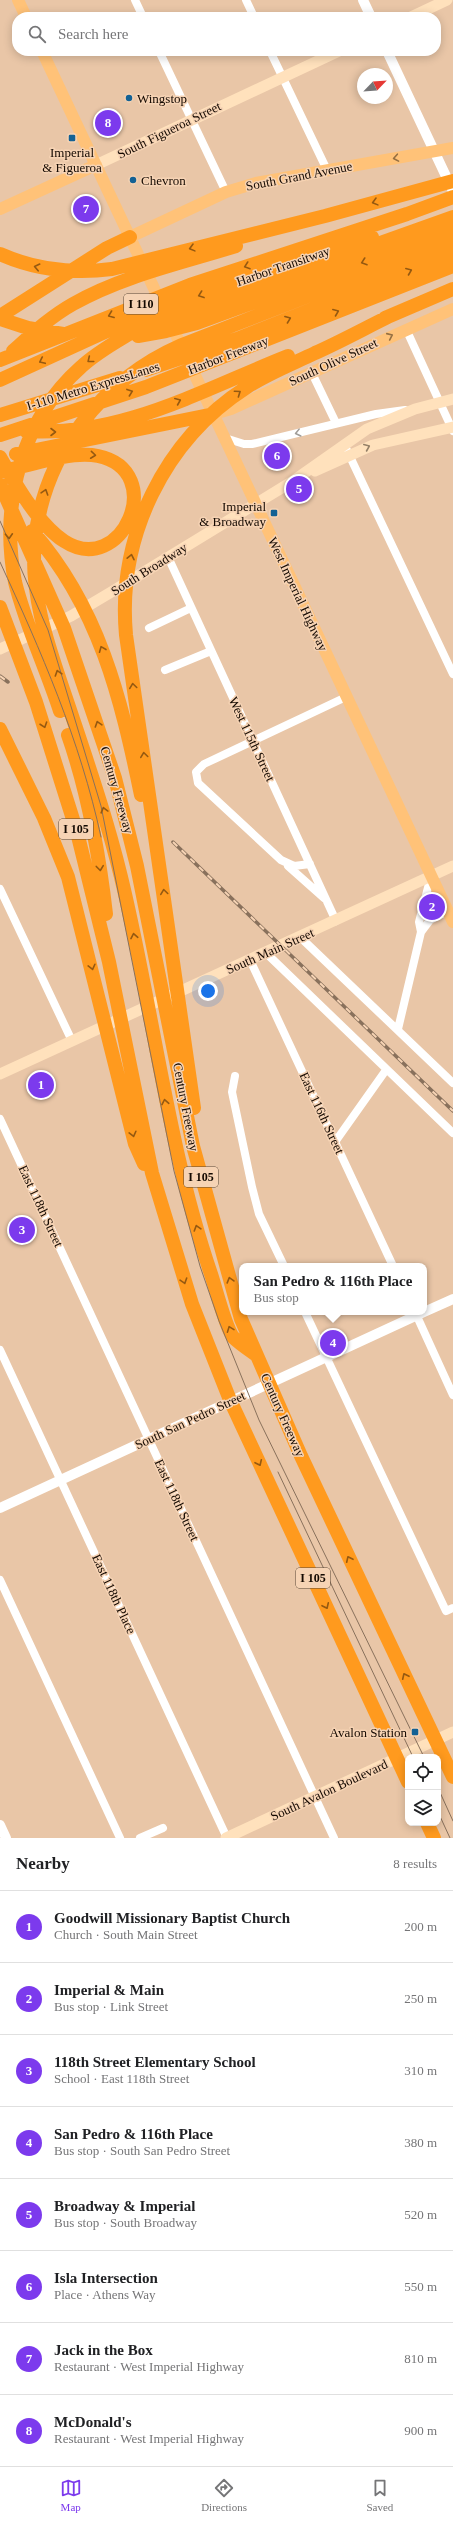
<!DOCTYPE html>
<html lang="en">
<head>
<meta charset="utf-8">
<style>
  :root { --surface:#fff; --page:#f6f6f6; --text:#202124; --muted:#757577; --line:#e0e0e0; --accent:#7c3aed }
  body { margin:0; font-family:"Times New Roman",serif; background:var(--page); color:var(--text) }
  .controls { position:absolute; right:12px; bottom:12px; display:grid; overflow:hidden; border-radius:8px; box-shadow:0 2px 10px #0003 }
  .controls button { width:36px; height:36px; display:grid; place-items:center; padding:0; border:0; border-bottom:1px solid var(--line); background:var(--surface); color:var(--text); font:20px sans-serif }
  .compass { position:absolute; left:357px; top:68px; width:36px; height:36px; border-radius:50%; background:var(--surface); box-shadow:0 2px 10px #0003; rotate:65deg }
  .you { position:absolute; left:208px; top:991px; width:14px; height:14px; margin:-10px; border:3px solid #fff; border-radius:50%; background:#1a73e8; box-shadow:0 0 0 6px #1a73e833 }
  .badge { display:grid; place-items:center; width:26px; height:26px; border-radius:50%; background:var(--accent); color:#fff; font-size:13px; font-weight:700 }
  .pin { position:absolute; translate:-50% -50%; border:2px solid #fff; box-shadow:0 1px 4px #0006 }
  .popup { position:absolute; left:239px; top:1263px; width:188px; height:52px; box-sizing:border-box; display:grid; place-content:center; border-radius:8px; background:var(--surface); filter:drop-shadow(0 1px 3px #0005); font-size:13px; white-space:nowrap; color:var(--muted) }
  .popup b { font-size:15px; color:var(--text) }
  .popup::after { content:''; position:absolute; left:50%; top:100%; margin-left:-8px; border:8px solid transparent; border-top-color:var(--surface) }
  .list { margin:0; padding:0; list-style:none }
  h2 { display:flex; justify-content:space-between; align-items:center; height:52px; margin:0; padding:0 16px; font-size:17px }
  h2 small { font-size:13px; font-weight:400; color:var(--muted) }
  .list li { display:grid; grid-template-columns:26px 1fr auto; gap:12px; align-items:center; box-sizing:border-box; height:72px; padding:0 16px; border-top:1px solid var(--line) }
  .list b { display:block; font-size:15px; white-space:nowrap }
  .list p { margin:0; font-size:13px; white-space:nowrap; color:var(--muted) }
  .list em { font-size:13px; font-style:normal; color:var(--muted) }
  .icon { flex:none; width:22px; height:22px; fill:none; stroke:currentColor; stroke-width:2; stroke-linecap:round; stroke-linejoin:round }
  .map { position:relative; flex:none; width:453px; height:1838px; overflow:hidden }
  .search { position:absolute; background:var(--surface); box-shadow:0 2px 10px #0003; left:12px; right:12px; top:12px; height:44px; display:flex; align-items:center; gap:10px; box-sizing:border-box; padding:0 14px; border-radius:16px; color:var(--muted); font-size:15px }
  .sheet { height:628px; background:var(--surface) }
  nav { display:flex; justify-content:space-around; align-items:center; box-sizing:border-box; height:56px; border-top:1px solid var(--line); background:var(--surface); font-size:11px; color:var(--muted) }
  nav a { display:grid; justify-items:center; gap:2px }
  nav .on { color:var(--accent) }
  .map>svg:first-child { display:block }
</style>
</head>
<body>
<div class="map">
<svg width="453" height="1838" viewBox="0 0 453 1838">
  <rect width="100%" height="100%" fill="#e9c6a7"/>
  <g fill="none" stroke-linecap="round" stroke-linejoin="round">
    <!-- minor -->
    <path stroke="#fff" stroke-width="8" d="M135 0 143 17
      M246 0 254 17
      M159 51 226 192
      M270 51 327 170
      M406 329 453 431
      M311 371 336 423
      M225 438 244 444H252L376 414 405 410
      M344 444 453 674
      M168 557 336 921
      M149 628 191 608
      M165 670 211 651
      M310 864 294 866 281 860 198 783 196 772 204 764 346 697
      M288 866 324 898
      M0 889 72 1041
      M421 932 419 922 431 876
      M300 937 453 1083
      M266 953 453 1133
      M250 960 393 1266
      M398 1029 421 932 430 920 448 911
      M235 1076 232 1092 252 1187 259 1214 284 1266
      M0 1119 334 1838
      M335 1142 386 1070
      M305 1312 446 1611 453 1608
      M415 1312 453 1395
      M0 1350 227 1838
      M0 1580 120 1838
      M140 1838 163 1828"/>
    <!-- tertiary -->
    <path stroke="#fff" stroke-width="10" d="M363 0 371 17
      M387 51 453 191
      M424 1312 453 1299
      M0 1508 424 1312
      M0 1825 6 1838"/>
    <!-- secondary -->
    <path stroke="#ffe1bc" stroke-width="11" d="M411 17 447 0
      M96 165 339 51
      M315 471 373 445 453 427
      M0 649 71 616 113 591 293 481 367 429 415 409 453 399
      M0 1074 453 866
      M226 1838 453 1732"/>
    <!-- primary -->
    <path stroke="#ffc278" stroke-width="12" d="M18 0 26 17
      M42 51 453 922
      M0 209 96 165
      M130 237 226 192 256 183 453 148
      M214 414 231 409 453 309"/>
    <!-- motorway -->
    <path stroke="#ff9a1e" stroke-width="14" d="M0 254C36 270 73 274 112 269L325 216 453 181
      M395 262 453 242
      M0 316 107 248 130 237
      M385 318 453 289
      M0 319 28 328 63 334
      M138 336 166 331 197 323 453 229
      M13 351C32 334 50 317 73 304 122 276 182 263 236 246
      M0 360 190 285 407 214 453 197
      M145 370 237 339 453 254
      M0 380 116 327 201 295 372 237
      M0 415 120 378
      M26 431C121 437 202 390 288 356
      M0 435 146 387 453 266
      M16 454 209 415
      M0 457C15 483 38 524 64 541 122 579 169 471 98 456 72 450 27 466 0 472
      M0 484 64 628 115 778 137 866 193 1146 241 1319 301 1456 453 1777
      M32 531C99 607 121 698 141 795
      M0 607 36 702 77 832 109 962 152 1173 192 1304 230 1400 408 1782
      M60 711C46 668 26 626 15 582 0 504 21 420 81 367 97 352 116 342 134 331L453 217
      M0 729 44 818 68 877 135 1144 144 1164
      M68 735C88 792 99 853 106 914
      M194 1108 126 635C117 537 164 440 247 387 269 373 292 364 315 353 342 341 367 327 394 314
      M255 1354C248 1349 239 1343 233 1337 225 1326 216 1289 211 1274 167 1145 153 1009 121 877 107 819 88 764 69 707 51 653 29 598 35 539 45 452 102 380 182 345L403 259
      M427 1823 434 1838"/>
    <!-- tram -->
    <path stroke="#89715c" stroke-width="1" d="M0 521 48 630 101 806 174 1171 200 1266 219 1321 259 1420 424 1757
      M0 562C41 651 80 740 101 837
      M278 1472 413 1757
      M438 1788 453 1821
      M438 1812 450 1838"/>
    <defs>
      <path id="rail" d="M0 676 8 682
        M173 842 453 1111"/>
    </defs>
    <!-- rail casing -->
    <use href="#rail" stroke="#89715c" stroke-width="3.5"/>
    <!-- rail -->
    <use href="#rail" stroke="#f6d3b4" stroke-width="2" stroke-dasharray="6" stroke-linecap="butt"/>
  </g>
  <!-- one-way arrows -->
  <defs><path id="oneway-chevron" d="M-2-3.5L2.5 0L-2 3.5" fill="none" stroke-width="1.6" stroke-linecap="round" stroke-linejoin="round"/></defs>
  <g stroke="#956f42">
    <use href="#oneway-chevron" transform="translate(396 158) rotate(170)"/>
    <use href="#oneway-chevron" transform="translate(390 336) rotate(-24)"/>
  </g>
  <g stroke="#955911">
    <use href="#oneway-chevron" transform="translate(375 202) rotate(165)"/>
    <use href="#oneway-chevron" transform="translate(192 248) rotate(165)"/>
    <use href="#oneway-chevron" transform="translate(364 262) rotate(161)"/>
    <use href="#oneway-chevron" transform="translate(247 266) rotate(161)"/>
    <use href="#oneway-chevron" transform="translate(37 267) rotate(-167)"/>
    <use href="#oneway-chevron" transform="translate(409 271) rotate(-22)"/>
    <use href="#oneway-chevron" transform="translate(201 295) rotate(160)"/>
    <use href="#oneway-chevron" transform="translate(336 312) rotate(-22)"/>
    <use href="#oneway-chevron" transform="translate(111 315) rotate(159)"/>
    <use href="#oneway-chevron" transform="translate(288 319) rotate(-21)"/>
    <use href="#oneway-chevron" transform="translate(90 360) rotate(141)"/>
    <use href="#oneway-chevron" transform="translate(42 361) rotate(155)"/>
    <use href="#oneway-chevron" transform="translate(130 392) rotate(-20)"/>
    <use href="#oneway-chevron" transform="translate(238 393) rotate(-35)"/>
    <use href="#oneway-chevron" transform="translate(178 401) rotate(-23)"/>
    <use href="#oneway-chevron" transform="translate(53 432)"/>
    <use href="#oneway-chevron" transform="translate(93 455) rotate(6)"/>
    <use href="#oneway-chevron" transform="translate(45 492) rotate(-72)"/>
    <use href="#oneway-chevron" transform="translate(9 536) rotate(87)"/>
    <use href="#oneway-chevron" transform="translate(131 557) rotate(-78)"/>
    <use href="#oneway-chevron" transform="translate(102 649) rotate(-112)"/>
    <use href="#oneway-chevron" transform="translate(58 673) rotate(-108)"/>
    <use href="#oneway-chevron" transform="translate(133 686) rotate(-98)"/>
    <use href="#oneway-chevron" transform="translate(98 724) rotate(-108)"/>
    <use href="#oneway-chevron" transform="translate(44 725) rotate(71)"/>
    <use href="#oneway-chevron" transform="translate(144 755) rotate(-98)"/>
    <use href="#oneway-chevron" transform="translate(104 810) rotate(-105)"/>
    <use href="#oneway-chevron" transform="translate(100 868) rotate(83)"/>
    <use href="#oneway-chevron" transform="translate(164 892) rotate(-98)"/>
    <use href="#oneway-chevron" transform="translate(134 936) rotate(-101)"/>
    <use href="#oneway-chevron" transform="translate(92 967) rotate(76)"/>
    <use href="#oneway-chevron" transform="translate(165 1102) rotate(-101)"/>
    <use href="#oneway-chevron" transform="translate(133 1134) rotate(76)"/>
    <use href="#oneway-chevron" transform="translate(197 1228) rotate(-107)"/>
    <use href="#oneway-chevron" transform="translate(230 1280) rotate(-106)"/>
    <use href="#oneway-chevron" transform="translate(184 1281) rotate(72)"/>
    <use href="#oneway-chevron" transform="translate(230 1329) rotate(-111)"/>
    <use href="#oneway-chevron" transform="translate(259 1463) rotate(65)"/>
    <use href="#oneway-chevron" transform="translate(349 1559) rotate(-115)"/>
    <use href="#oneway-chevron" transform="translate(326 1606) rotate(65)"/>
    <use href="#oneway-chevron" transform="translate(405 1676) rotate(-115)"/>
  </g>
  <use stroke="#a19d99" href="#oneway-chevron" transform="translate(298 433) rotate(166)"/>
  <use stroke="#958068" href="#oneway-chevron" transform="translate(367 447) rotate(-23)"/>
  <!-- markers -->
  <g fill="#136194" stroke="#f6d3b4" stroke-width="1.5">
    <circle cx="129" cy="98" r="4"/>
    <rect x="68" y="134" width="8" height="8" rx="2"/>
    <circle cx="133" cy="180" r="4"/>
    <rect x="270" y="509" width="8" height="8" rx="2"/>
    <rect x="411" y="1728" width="8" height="8" rx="2"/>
  </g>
  <g text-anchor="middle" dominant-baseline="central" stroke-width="3" stroke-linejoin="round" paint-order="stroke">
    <!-- shield labels -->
    <g fill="#f6d3b4" stroke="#584637" stroke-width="1">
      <rect x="124" y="294" width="34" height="20" rx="3"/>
      <rect x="59" y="819" width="34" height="20" rx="3"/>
      <rect x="184" y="1167" width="34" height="20" rx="3"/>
      <rect x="296" y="1568" width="34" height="20" rx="3"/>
    </g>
    <g font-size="12" font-weight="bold" fill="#140901">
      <text x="141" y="304">I 110</text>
      <text x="76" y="829">I 105</text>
      <text x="201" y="1177">I 105</text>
      <text x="313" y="1578">I 105</text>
    </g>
    <!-- poi labels -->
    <g font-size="13" fill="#140901" stroke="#f6d3b4" text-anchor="start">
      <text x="137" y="98">Wingstop</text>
      <text x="72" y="152" text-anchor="middle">Imperial<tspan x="72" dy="15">&amp; Figueroa</tspan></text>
      <text x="141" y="180">Chevron</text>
      <text x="266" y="506" text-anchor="end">Imperial<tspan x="266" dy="15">&amp; Broadway</tspan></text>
      <text x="407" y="1732" text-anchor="end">Avalon Station</text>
    </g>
    <!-- street labels -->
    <g font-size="13" fill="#140901" stroke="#f6d3b4">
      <text transform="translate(169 130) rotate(-26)">South Figueroa Street</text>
      <text transform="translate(299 176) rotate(-11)">South Grand Avenue</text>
      <text transform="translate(283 266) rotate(-19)">Harbor Transitway</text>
      <text transform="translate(228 355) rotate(-21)">Harbor Freeway</text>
      <text transform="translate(333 362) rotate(-25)">South Olive Street</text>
      <text transform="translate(93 386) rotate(-17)">I-110 Metro ExpressLanes</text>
      <text transform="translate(149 569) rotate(-32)">South Broadway</text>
      <text transform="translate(298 594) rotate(65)">West Imperial Highway</text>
      <text transform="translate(252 739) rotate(65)">West 115th Street</text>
      <text transform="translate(117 790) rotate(74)">Century Freeway</text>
      <text transform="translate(270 951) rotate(-24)">South Main Street</text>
      <text transform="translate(186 1107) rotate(79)">Century Freeway</text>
      <text transform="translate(322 1113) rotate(65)">East 116th Street</text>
      <text transform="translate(41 1206) rotate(65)">East 118th Street</text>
      <text transform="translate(283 1415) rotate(66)">Century Freeway</text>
      <text transform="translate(190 1420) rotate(-25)">South San Pedro Street</text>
      <text transform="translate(177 1500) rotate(65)">East 118th Street</text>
      <text transform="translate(114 1594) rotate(65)">East 118th Place</text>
      <text transform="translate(329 1790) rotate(-25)">South Avalon Boulevard</text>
    </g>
  </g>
</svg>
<div class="controls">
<button><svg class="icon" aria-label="locate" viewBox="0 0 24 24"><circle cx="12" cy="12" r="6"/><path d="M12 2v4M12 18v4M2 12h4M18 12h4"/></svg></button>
<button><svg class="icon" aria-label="layers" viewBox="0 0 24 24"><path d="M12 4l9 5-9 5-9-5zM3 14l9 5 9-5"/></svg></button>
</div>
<svg class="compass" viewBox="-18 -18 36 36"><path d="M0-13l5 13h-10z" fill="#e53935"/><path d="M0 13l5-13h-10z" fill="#757577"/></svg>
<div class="you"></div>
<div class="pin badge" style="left:41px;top:1085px">1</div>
<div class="pin badge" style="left:432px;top:907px">2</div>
<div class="pin badge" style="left:22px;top:1230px">3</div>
<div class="pin badge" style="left:333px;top:1343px">4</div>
<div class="popup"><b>San Pedro &amp; 116th Place</b>Bus stop</div>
<div class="pin badge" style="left:299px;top:489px">5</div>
<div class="pin badge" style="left:277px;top:456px">6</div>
<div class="pin badge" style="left:86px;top:209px">7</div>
<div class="pin badge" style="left:108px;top:123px">8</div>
<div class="search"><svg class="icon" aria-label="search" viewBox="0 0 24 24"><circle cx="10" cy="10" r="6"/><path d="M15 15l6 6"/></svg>Search here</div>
</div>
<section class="sheet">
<h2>Nearby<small>8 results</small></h2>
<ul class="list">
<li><span class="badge">1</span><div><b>Goodwill Missionary Baptist Church</b><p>Church · South Main Street</p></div><em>200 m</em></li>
<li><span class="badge">2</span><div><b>Imperial &amp; Main</b><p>Bus stop · Link Street</p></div><em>250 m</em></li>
<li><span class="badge">3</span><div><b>118th Street Elementary School</b><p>School · East 118th Street</p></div><em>310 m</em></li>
<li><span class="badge">4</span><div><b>San Pedro &amp; 116th Place</b><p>Bus stop · South San Pedro Street</p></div><em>380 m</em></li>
<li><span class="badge">5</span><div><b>Broadway &amp; Imperial</b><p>Bus stop · South Broadway</p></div><em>520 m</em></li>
<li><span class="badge">6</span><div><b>Isla Intersection</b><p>Place · Athens Way</p></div><em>550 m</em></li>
<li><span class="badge">7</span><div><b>Jack in the Box</b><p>Restaurant · West Imperial Highway</p></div><em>810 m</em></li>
<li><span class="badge">8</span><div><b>McDonald's</b><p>Restaurant · West Imperial Highway</p></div><em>900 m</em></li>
</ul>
</section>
<nav>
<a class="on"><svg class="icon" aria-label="map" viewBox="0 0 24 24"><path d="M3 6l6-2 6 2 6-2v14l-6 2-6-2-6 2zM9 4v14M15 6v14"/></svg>Map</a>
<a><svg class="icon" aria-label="directions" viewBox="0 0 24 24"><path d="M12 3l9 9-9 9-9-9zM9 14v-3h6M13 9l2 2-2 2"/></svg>Directions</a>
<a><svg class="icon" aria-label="saved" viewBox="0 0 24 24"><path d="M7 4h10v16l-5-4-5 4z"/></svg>Saved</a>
</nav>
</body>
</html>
